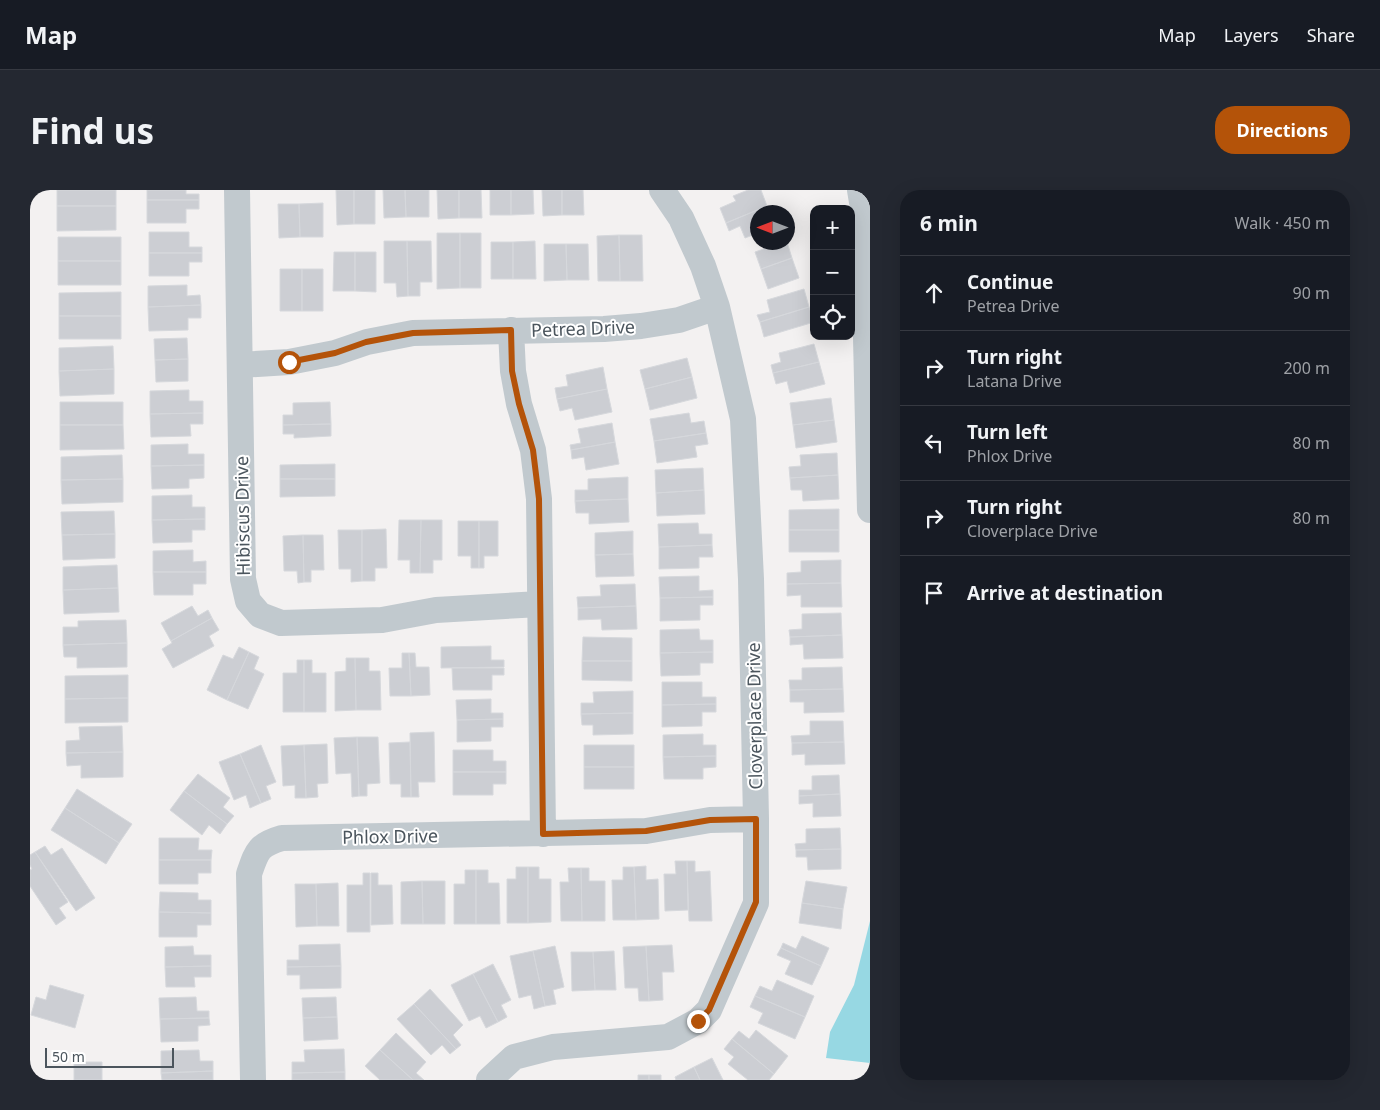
<!DOCTYPE html>
<html lang="en">
<head>
<meta charset="utf-8">
<style>
  :root { --surface:#171b24; --page:#242831; --text:#f1f3f6; --muted:#9ea1a6; --line:#363941; --accent:#b45309 }
  body { margin:0; font-family:"Noto Sans",sans-serif; background:var(--page); color:var(--text) }
  .controls { position:absolute; right:15px; top:15px; display:grid; overflow:hidden; border-radius:10px; box-shadow:0 5px 20px #0002 }
  .controls button { width:45px; height:45px; display:grid; place-items:center; padding:0; border:0; border-bottom:1px solid var(--line); background:var(--surface); color:var(--text); font:25px sans-serif }
  .compass { position:absolute; left:720px; top:15px; width:45px; height:45px; border-radius:50%; background:var(--surface); box-shadow:0 5px 20px #0002; rotate:270deg }
  .scale { position:absolute; left:15px; bottom:12px; width:129px; box-sizing:border-box; padding-left:5px; border:2px solid #4b555d; border-top:0; font-size:14px; line-height:18px; white-space:nowrap; color:#4b555d; -webkit-text-stroke:4px #fff; paint-order:stroke }
  .stop { position:absolute; width:15px; height:15px; margin:-11px; border:4px solid #b45309; border-radius:50%; background:#fff }
  .stop.end { background:#b45309; border-color:#fff; box-shadow:0 1px 5px #0008 }
  .list { margin:0; padding:0; list-style:none }
  h2 { display:flex; justify-content:space-between; align-items:center; height:65px; margin:0; padding:0 20px; font-size:21px }
  h2 small { font-size:16px; font-weight:400; color:var(--muted) }
  .list li { display:grid; grid-template-columns:32px 1fr auto; gap:15px; align-items:center; box-sizing:border-box; height:75px; padding:0 20px; border-top:1px solid var(--line) }
  .list b { display:block; font-size:19px; white-space:nowrap }
  .list p { margin:0; font-size:16px; white-space:nowrap; color:var(--muted) }
  .list em { font-size:16px; font-style:normal; color:var(--muted) }
  .icon { flex:none; width:28px; height:28px; fill:none; stroke:currentColor; stroke-width:2; stroke-linecap:round; stroke-linejoin:round }
  .map { position:relative; flex:none; width:840px; height:890px; overflow:hidden; border-radius:20px }
  header { display:flex; align-items:center; gap:30px; box-sizing:border-box; height:70px; padding:0 25px; background:var(--surface); border-bottom:1px solid var(--line) }
  header strong { font-size:24px }
  nav { display:flex; gap:28px; margin-inline-start:auto; font-size:18px }
  .intro { display:flex; align-items:center; justify-content:space-between; box-sizing:border-box; height:120px; padding:0 30px }
  h1 { margin:0; font-size:35px }
  .button { padding:12px 22px; border-radius:20px; background:var(--accent); color:#fff; font-size:18px; font-weight:700 }
  main { display:flex; gap:30px; padding:0 30px }
  aside { flex:1; background:var(--surface); border-radius:20px; box-shadow:0 5px 20px #0002 }
  .map>svg:first-child { display:block }
</style>
</head>
<body>
<header>
<strong>Map</strong>
<nav><a>Map</a><a>Layers</a><a>Share</a></nav>
</header>
<div class="intro"><h1>Find us</h1><a class="button">Directions</a></div>
<main>
<div class="map">
<svg width="840" height="890" viewBox="0 0 840 890">
  <rect width="100%" height="100%" fill="#f3f1f1"/>
  <!-- water -->
  <path fill="#97d8e3" d="M840 731V873L796 868 800 842 824 795Z"/>
  <!-- building -->
  <path fill="#ccced3" stroke="#d6d8dc" d="M27 0H86V16H27Z
    M117 0H156V4H169V10H117Z
    M306 0H324V34L307 35Z
    M324 0H345V34H324Z
    M353 0H375L376 27 354 28Z
    M375 0H399V27H376Z
    M407 0H429V28L408 29Z
    M429 0H451L452 28H429Z
    M460 0H481V25H460Z
    M481 0H503L504 24 481 25Z
    M512 0H532V25L513 26Z
    M532 0H553L554 25H532Z
    M718 0H731L737 16 696 33 690 18 706 11 703 6Z
    M117 10H169V19H156V33H117Z
    M293 13V47H270L269 14Z
    M248 14H269L270 47 249 48Z
    M27 16H86V40L27 41Z
    M737 16 740 22H728V43L715 48 710 36 699 41 696 33Z
    M119 42H159V57H172V63H119Z
    M407 43H430V98L407 99Z
    M430 43H451V98H430Z
    M589 45 590 91H568L567 46Z
    M589 45H612L613 91H590Z
    M28 47H91V71H28Z
    M354 51H377L378 106 367 107 366 93H354Z
    M377 51H401L402 92H390V106H378Z
    M505 51 506 89H483V52Z
    M461 52H483V89H461Z
    M753 52H757L762 68 731 79 725 62Z
    M514 54H536L537 90 514 91Z
    M536 54H558L559 90H537Z
    M304 62H325V101H303Z
    M325 62H346V102L325 101Z
    M119 63H172V72H159V86H119Z
    M762 68 769 88 738 99 731 79Z
    M28 71H91V95H28Z
    M250 79H272V121H250Z
    M272 79H293V121H272Z
    M157 95V106L170 105 171 115 118 117V96Z
    M774 99 779 117 730 132 727 125 740 122 737 110Z
    M91 102V126H29V103Z
    M171 115V128H158V140L119 141 118 117Z
    M779 117 784 132 734 147 730 132Z
    M29 126H91V149H29Z
    M157 148 158 169 125 170 124 149Z
    M784 154 789 172 743 183 741 175 751 172 749 163Z
    M83 156 84 179 29 181V158Z
    M657 168 662 187 615 199 610 180Z
    M158 169V191L126 192 125 170Z
    M789 172 795 194 760 203 757 191 746 194 743 183Z
    M573 177 577 199 527 209 525 198 538 196 536 185Z
    M84 179V204L30 206 29 181Z
    M662 187 667 208 620 220 615 199Z
    M577 199 582 222 545 230 542 218 530 221 527 209Z
    M159 200V211H173V223L120 224V201Z
    M801 208 804 230 763 235 760 213Z
    M30 212H93V235H30Z
    M300 212 301 234 253 235V225H263V213Z
    M173 223V234H160L161 246 121 247 120 224Z
    M659 223 661 233 674 231 676 243 624 251 620 229Z
    M804 230 807 252 766 258 763 235Z
    M582 233 585 252 541 260 540 255 551 253 548 239Z
    M301 234V246L264 248V244H253V235Z
    M30 235H93L94 259 30 260Z
    M676 243 678 254 665 256 667 267 627 273 624 251Z
    M585 252 589 274 556 280 554 267 542 269 541 260Z
    M158 254V264H174V275L121 276V255Z
    M807 263 808 285 760 288 759 277 771 276 770 265Z
    M92 265 93 289 31 290V267Z
    M305 274V289H250V275Z
    M174 275V288L159 289V298L122 299 121 276Z
    M673 278 674 300 626 303 625 280Z
    M808 285 809 309 773 311 772 300H761L760 288Z
    M598 287V309L545 311V300H558V289Z
    M93 289V312L32 314 31 290Z
    M250 289H305V306L250 307Z
    M674 300 675 324 627 326 626 303Z
    M162 305V317H175V329L122 330V306Z
    M598 309 599 332 559 334V323H546L545 311Z
    M809 319V340H759V320Z
    M84 321 85 344 32 345 31 322Z
    M175 329V340H162V352L123 353 122 330Z
    M369 330H391L390 383H380V370H368Z
    M391 330H412V370H403V383H390Z
    M428 331H449V378H441V366H428Z
    M449 331H468V366H454V378H449Z
    M668 333 669 344H682V355L629 357 628 334Z
    M356 339 357 378H345V391H332V340Z
    M308 340H332V391L321 392V379H309Z
    M759 340H809V362H759Z
    M603 341V364L565 365V343Z
    M85 344V368L33 370 32 345Z
    M273 345 274 392 268 393 267 381H254L253 346Z
    M273 345H293L294 380H281V392H274Z
    M682 355 683 367H669V378L629 379V357Z
    M163 360V372L176 371V382H123V361Z
    M603 364 604 386 566 387 565 365Z
    M811 370V393L757 394V383L771 382V371Z
    M87 375 88 398 33 400V377Z
    M123 382H176V394H163V405H124Z
    M669 386V401L683 400V407L630 408 629 387Z
    M811 393 812 417H771V405L757 406V394Z
    M605 394 606 416 548 418 547 407 571 406 570 395Z
    M88 398 89 422 34 424 33 400Z
    M683 407V415H670V430L630 431V408Z
    M162 416 168 426 178 420 182 428 141 451 131 433Z
    M606 416 607 439 572 440 571 429 548 430V418Z
    M811 423 812 445 760 447 759 440 772 439V424Z
    M182 428 189 440 179 446 184 456 143 478 132 459 142 453 141 451Z
    M96 430 97 453 33 455V437H48V431Z
    M669 439 670 450H683V462L630 463V440Z
    M812 445 813 468 774 469 773 454 760 455V447Z
    M553 447 602 448V471H552Z
    M97 453V477L47 478V467H34L33 455Z
    M461 456V470H474V477L411 478V457Z
    M209 457 219 462 197 510 177 500 193 465 203 469Z
    M219 462 229 467 224 479 234 484 218 519 197 510Z
    M683 462V473H670V485L631 486 630 463Z
    M372 463H379L381 506H360L359 478H372Z
    M379 463H385L386 477H399L400 505 381 506Z
    M316 468H325L326 520 305 521V482L316 481Z
    M325 468H339V481H350L351 520H326Z
    M267 470H274V522H253V483H267Z
    M274 470H282V483H296V522H274Z
    M552 471H602V491L552 490Z
    M812 477 813 499 760 500 759 490H772V478Z
    M422 478H474V485H462V500H423Z
    M98 485V508L35 509V486Z
    M632 492H672V507H686V514L632 515Z
    M813 499 814 522 774 523V512H760V500Z
    M603 501V523L551 524V513H564L563 502Z
    M98 508V532L35 533V509Z
    M461 509V523H473V529L427 530 426 510Z
    M686 514V522H672V536L632 537V515Z
    M603 523V544L563 545V535H552L551 524Z
    M473 529V537H461V551L427 552V530Z
    M780 531H813L814 552 762 553 761 546 780 545Z
    M92 536 93 562 36 563V551L50 550 49 537Z
    M404 542 405 592H388L389 607H381L380 543Z
    M673 544V555H686V566L633 567V545Z
    M327 547 329 606 322 607 321 583 306 584 304 548Z
    M327 547H348L350 593 337 594V606H329Z
    M380 552 381 607H371V594H360L359 553Z
    M814 552 815 574 775 575V564L762 565V553Z
    M297 554 298 593 287 594 288 607 276 608 274 555Z
    M231 555 246 592 236 596 241 609 231 613 210 564Z
    M274 555 276 608H265V595L253 596 251 556Z
    M554 555H604V577H554Z
    M423 560H463V571H476V582H423Z
    M93 562V587L51 588V575L37 576 36 563Z
    M210 564 231 613 220 618 216 605 204 610 189 572Z
    M686 566V577L673 578V589H634L633 567Z
    M554 577H604V599H554Z
    M423 582H476V594H463V605H423Z
    M168 584 200 608 193 617 204 626 197 634 154 601Z
    M809 585 810 604 769 606V600H782V586Z
    M47 599 102 634 89 653 35 618Z
    M154 601 197 634 190 644 179 635 172 645 140 620Z
    M810 604 811 626 783 627V613L769 614V606Z
    M35 618 89 653 76 674 21 640Z
    M810 638 811 659 766 660 765 654 776 653V639Z
    M129 648H169L168 660H182L181 670H129Z
    M15 656 21 665 32 658 65 708 46 721 5 662Z
    M811 659V679L778 680 777 667H766V660Z
    M5 662 38 712 29 718 36 728 26 735 0 696V680L2 679 0 675V665Z
    M129 670H181V683H168V694H129Z
    M645 671H657L658 720 635 721 634 684H646Z
    M657 671H665V682L680 681 682 731H659Z
    M616 676V690L628 689 629 729 606 730 604 677Z
    M486 677H498V733H477V689H486Z
    M498 677H509V689H521V732L498 733Z
    M593 677H604L606 730H583L582 690H593Z
    M538 678H551L552 731H531L530 692H539Z
    M551 678H559V691H575V731H552Z
    M435 680H446V734H424V694H435Z
    M446 680H458V693H469L470 734H446Z
    M333 683H340V742H317V695H333Z
    M341 683H348V695H362L363 734 341 735Z
    M392 691 393 734H371V692Z
    M392 691H415V734H393Z
    M776 691 817 697 813 719 772 713Z
    M308 693 309 736H287L286 694Z
    M265 694H286L287 736 266 737Z
    M130 702 168 703V710H181V723L129 722Z
    M772 713 813 719 811 739 769 733Z
    M129 722 181 723V735H167V747H129Z
    M772 746 799 758 791 776 751 758 753 753 766 759Z
    M310 754 311 776 257 777V770H269V755Z
    M642 755 644 782H632L633 810 619 811 616 756Z
    M163 756 164 765H181V776L135 777V757Z
    M525 756 534 797 523 800 526 814 515 816 503 761Z
    M616 756 619 811H609L608 798H595L593 757Z
    M751 758 791 776 782 795 755 784 761 771 747 765Z
    M503 761 515 816 504 819 501 805 489 808 480 766Z
    M584 761 586 800H565L563 762Z
    M541 762H563L565 800 542 801Z
    M463 774 481 810 471 815 477 827 468 832 443 784Z
    M181 776V787H164L165 797H136L135 777Z
    M311 776V798L270 799V785H257V777Z
    M443 784 468 832 456 838 450 826 439 831 421 795Z
    M747 790 784 806 775 827 725 806 730 796 742 801Z
    M20 795 54 805 45 838 1 825 6 807 16 810Z
    M400 799 433 835 423 845 431 855 426 859 384 814Z
    M725 806 775 827 765 849 728 833 733 823 720 817Z
    M166 807 167 821H179V828L130 829 129 808Z
    M306 807 307 827 273 828 272 808Z
    M384 814 426 859 420 864 412 855 401 865 367 829Z
    M307 827 308 849 274 851 273 828Z
    M179 828 180 835 168 836V851L131 852 130 829Z
    M726 840 758 866 744 884 702 849 709 841 719 849Z
    M366 843 396 872 386 883 394 890H383L350 860Z
    M702 849 744 884 739 890H718L698 874 704 867 694 859Z
    M314 859 315 882 262 883V872H275L274 860Z
    M169 860 170 871H183V881L131 883V861Z
    M350 860 383 890H350L335 876Z
    M682 868 693 890H670L664 877Z
    M44 872H72V890H44Z
    M664 877 670 890H646L645 887Z
    M183 881V890H132L131 883Z
    M315 882V890H262V883Z
    M608 885H619V890H608Z
    M619 885H631V890H619Z"/>
  <g fill="none" stroke-linecap="round" stroke-linejoin="round">
    <!-- minor -->
    <path stroke="#c1c9ce" stroke-width="26" d="M207 0 213 389 218 411 230 425 251 433 352 430 406 420 510 414
      M830 0 833 18 840 320
      M481 140 483 181 489 214 503 260 509 309 513 644
      M210 175 259 172 305 163 337 152 383 143 574 139 611 136 649 130 687 117
      M223 890 219 684C227 661 228 655 252 648L616 641 680 630 726 629
      M459 890 484 867 523 857 638 847 668 831 679 820 726 713V629L721 389 713 229 687 117 673 76 651 28 632 0"/>
  </g>
  <g fill="none" stroke-linecap="round" stroke-linejoin="round">
    <!-- route -->
    <path stroke="#b45309" stroke-width="6" d="M259 172 305 163 336 152 383 143 481 140 482 181 489 214 503 260 509 309 513 644 616 641 680 630 726 629V712L679 820 668 831"/>
  </g>
  <g text-anchor="middle" dominant-baseline="central" stroke-width="4" stroke-linejoin="round" paint-order="stroke">
    <!-- street labels -->
    <g font-size="18" fill="#4b555d" stroke="#fff">
      <text transform="translate(553 138) rotate(-2)">Petrea Drive</text>
      <text transform="translate(212 326) rotate(-91)">Hibiscus Drive</text>
      <text transform="translate(724 526) rotate(-91)">Cloverplace Drive</text>
      <text transform="translate(360 646) rotate(-1)">Phlox Drive</text>
    </g>
  </g>
</svg>
<div class="controls">
<button>+</button>
<button>−</button>
<button><svg class="icon" aria-label="locate" viewBox="0 0 24 24"><circle cx="12" cy="12" r="6"/><path d="M12 2v4M12 18v4M2 12h4M18 12h4"/></svg></button>
</div>
<svg class="compass" viewBox="-18 -18 36 36"><path d="M0-13l5 13h-10z" fill="#e53935"/><path d="M0 13l5-13h-10z" fill="#9ea1a6"/></svg>
<div class="scale">50 m</div>
<div class="stop" style="left:259px;top:172px"></div>
<div class="stop end" style="left:668px;top:831px"></div>
</div>
<aside>
<h2>6 min<small>Walk · 450 m</small></h2>
<ul class="list">
<li><svg class="icon" aria-label="ahead" viewBox="0 0 24 24"><path d="M12 20V5M6 11l6-6 6 6"/></svg><div><b>Continue</b><p>Petrea Drive</p></div><em>90 m</em></li>
<li><svg class="icon" aria-label="right" viewBox="0 0 24 24"><path d="M7 20v-9h11M14 6l5 5-5 5"/></svg><div><b>Turn right</b><p>Latana Drive</p></div><em>200 m</em></li>
<li><svg class="icon" aria-label="left" viewBox="0 0 24 24"><path d="M17 20v-9H6M10 6l-5 5 5 5"/></svg><div><b>Turn left</b><p>Phlox Drive</p></div><em>80 m</em></li>
<li><svg class="icon" aria-label="right" viewBox="0 0 24 24"><path d="M7 20v-9h11M14 6l5 5-5 5"/></svg><div><b>Turn right</b><p>Cloverplace Drive</p></div><em>80 m</em></li>
<li><svg class="icon" aria-label="arrive" viewBox="0 0 24 24"><path d="M6 21V4h12l-3 4 3 4H6"/></svg><div><b>Arrive at destination</b></div></li>
</ul>
</aside>
</main>
</body>
</html>
